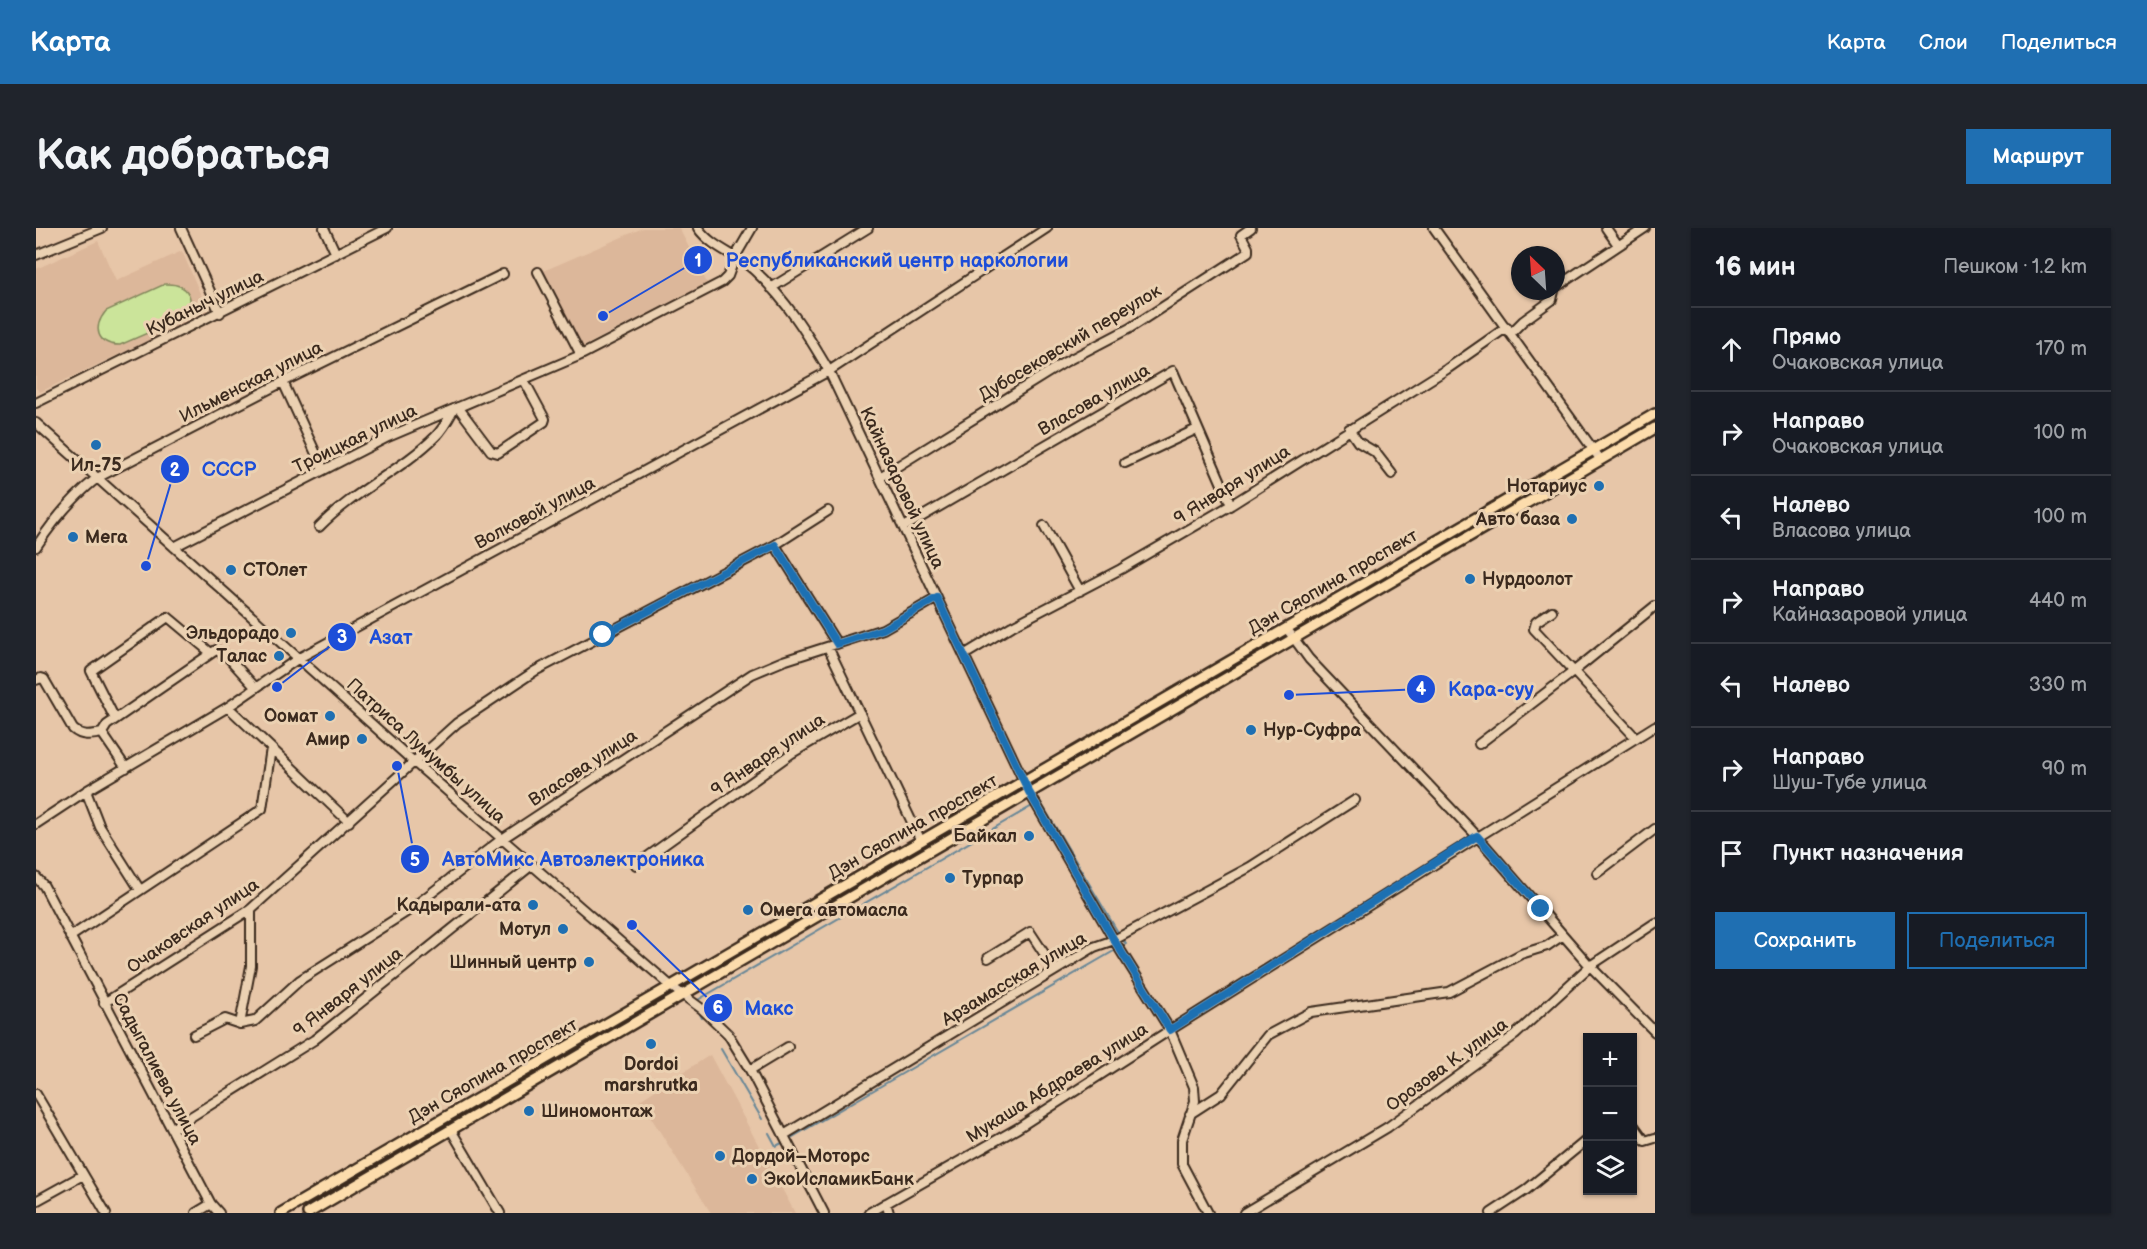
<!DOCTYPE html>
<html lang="ru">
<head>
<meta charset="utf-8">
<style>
  :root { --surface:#171b24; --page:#20242c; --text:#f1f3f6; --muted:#9ea1a6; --line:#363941; --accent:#1f6fb2 }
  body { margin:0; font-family:"Balsamiq Sans",sans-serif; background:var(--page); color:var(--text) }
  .controls { position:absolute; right:18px; bottom:18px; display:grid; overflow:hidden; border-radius:0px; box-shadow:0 2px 4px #0004 }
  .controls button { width:54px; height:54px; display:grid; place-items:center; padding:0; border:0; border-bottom:2px solid var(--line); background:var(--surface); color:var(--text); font:30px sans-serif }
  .compass { position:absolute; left:1475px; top:18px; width:54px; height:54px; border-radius:50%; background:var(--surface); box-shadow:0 2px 4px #0004; rotate:335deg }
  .stop { position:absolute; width:18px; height:18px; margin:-14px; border:4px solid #1f6fb2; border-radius:50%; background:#fff }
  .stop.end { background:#1f6fb2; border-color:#fff; box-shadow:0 2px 6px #0008 }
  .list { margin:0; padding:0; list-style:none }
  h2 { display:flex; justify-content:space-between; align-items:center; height:78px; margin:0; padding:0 24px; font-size:26px }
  h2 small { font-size:20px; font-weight:400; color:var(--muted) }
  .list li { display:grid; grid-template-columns:39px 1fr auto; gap:18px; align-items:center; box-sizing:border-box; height:84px; padding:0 24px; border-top:2px solid var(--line) }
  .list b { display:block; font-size:22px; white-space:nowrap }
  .list p { margin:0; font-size:20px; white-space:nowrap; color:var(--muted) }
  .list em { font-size:20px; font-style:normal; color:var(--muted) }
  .actions { display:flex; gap:12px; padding:18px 24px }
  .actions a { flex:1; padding:14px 0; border:2px solid var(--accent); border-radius:0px; text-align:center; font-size:21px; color:var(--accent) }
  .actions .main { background:var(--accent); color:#fff }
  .icon { flex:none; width:33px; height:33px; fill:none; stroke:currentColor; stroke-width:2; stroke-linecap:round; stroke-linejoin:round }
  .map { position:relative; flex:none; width:1619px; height:985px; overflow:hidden; border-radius:0px }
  header { display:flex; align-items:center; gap:36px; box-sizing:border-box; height:84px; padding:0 30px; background:var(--accent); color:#fff }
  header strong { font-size:28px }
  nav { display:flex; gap:33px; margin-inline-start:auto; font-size:21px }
  .intro { display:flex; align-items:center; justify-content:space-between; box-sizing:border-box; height:144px; padding:0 36px }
  h1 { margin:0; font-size:42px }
  .button { padding:15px 27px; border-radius:0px; background:var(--accent); color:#fff; font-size:21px; font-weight:700 }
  main { display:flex; gap:36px; padding:0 36px }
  aside { flex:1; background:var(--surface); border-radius:0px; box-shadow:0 2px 4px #0004 }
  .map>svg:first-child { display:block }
</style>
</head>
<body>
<header>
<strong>Карта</strong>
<nav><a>Карта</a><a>Слои</a><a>Поделиться</a></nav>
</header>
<div class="intro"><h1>Как добраться</h1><a class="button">Маршрут</a></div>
<main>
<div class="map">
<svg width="1619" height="985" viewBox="0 0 1619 985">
  <rect width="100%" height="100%" fill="#e7c6a8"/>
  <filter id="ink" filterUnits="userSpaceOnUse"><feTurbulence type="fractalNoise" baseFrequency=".0167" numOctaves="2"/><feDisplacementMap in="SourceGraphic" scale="12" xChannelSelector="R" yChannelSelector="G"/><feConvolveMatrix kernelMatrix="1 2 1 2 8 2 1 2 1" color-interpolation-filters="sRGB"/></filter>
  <g filter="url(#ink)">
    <!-- built -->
    <path fill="#dcb79a" d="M607 0H643L671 55 544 120 505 44Z
      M62 13 80 53 146 23 172 84 4 164 0 160V41Z
      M674 827 759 985H675L604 872Z"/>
    <!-- garden -->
    <path fill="#cbe49a" stroke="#83875c" stroke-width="1.5" d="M129 56C153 55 162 72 146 90L84 117C61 117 56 100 70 83Z"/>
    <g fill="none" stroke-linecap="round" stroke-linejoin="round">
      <!-- stream -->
      <path stroke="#688797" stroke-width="2" d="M1002 574 1004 573 1083 706
        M660 773 998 577
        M662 782 666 790
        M685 821 726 891
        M733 905 740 918 748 914
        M755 910 1090 716 1086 711"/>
      <defs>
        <path id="minor" d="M145 0 184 85
          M288 0 300 26
          M662 0C676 20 700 26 718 42 750 71 772 107 793 143L993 564 1078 712 1134 802 1158 859 1159 873 1146 912V936L1172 985
          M1398 0 1564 231
          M1570 0 1582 17
          M0 27 66 0
          M502 44 545 127
          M1520 59 1609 0
          M735 60 832 0
          M1475 105 1487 93 1516 72 1518 63
          M247 154 287 241
          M0 175 351 0
          M422 179 455 223 462 225 508 194 509 191 488 152
          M0 195 378 534 636 759 666 781 692 806 714 842 788 985
          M1313 201 1322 214 1339 224 1356 246
          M1089 235 1161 201
          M844 249 1029 134 1094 100 1212 24V20L1205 7 1215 0
          M1008 298 1044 363
          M283 299C318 263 366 242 400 208 408 200 413 190 418 181
          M868 299 1137 143 1195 277
          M739 317 801 416
          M0 319C17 293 37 269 61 250L247 154 467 46
          M138 319 352 209 545 127 686 54 692 48 699 29 716 0
          M1516 383 1500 394 1498 401 1600 510
          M1251 401 1273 431 1441 608 1554 738 1619 804
          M792 419 885 613
          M928 427 976 398 1085 341 1195 277 1411 141 1471 99
          M0 452 5 450 8 451 37 501C46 509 55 507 66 505
          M192 479 313 594
          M79 491 55 443 132 389 175 425
          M1443 516 1537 444 1619 378
          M90 540 66 505 71 497 180 422 190 427 220 460
          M50 563 64 599 104 662
          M0 596 50 563 192 479 263 430 793 143 1011 0
          M600 637 756 525 824 485
          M1561 645 1619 601
          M0 649 8 658 175 976 183 985
          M34 709 226 581 235 520
          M952 730 994 704 1019 742
          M68 775 215 681 421 495 499 443 739 317 792 283
          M204 796 215 738V681
          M158 807 189 791 204 796 219 793 264 752 372 683 466 611 716 446 747 433 847 401 901 370
          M714 842 752 819
          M0 866 70 985
          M1154 886 1185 866 1232 807 1275 784 1413 764 1485 726 1511 718 1527 707
          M1596 895 1609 913 1619 910
          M137 900 278 812 496 637
          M415 902 464 985
          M748 907 1058 719 1078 712 1214 639 1319 572
          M0 973 47 947
          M850 975 853 985
          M160 985 175 976
          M833 985 982 900 1134 802 1619 498
          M1208 985 1352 899 1479 807 1554 738 1619 695
          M1455 985 1490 962 1552 911"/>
        <path id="major" d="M245 985 1619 186
          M272 985 1619 200"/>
      </defs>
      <!-- minor casing -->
      <use href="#minor" stroke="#3b2a1e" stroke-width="12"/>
      <!-- major casing -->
      <use href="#major" stroke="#3b2a1e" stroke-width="14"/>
      <!-- minor -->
      <use href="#minor" stroke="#ebd1b2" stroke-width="8"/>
      <!-- major -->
      <use href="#major" stroke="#fcdcac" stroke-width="9"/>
    </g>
  </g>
  <g fill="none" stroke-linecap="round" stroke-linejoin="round" filter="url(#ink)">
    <!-- route -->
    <path stroke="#1f6fb2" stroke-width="8" d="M567 407 739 317 801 416 847 401 901 370 993 564 1078 712 1134 802 1441 608 1505 681"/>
  </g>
  <!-- markers -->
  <g fill="#1f6fb2" stroke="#ebd1b2" stroke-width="2">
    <circle cx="60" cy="217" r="6"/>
    <circle cx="1563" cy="258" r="6"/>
    <circle cx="1536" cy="291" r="6"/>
    <circle cx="37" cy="309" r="6"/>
    <circle cx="195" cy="342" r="6"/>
    <circle cx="1434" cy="351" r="6"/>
    <circle cx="255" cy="405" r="6"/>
    <circle cx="243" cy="428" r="6"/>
    <circle cx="294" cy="488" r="6"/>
    <circle cx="1215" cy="502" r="6"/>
    <circle cx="326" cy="511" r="6"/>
    <circle cx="993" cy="608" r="6"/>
    <circle cx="914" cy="650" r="6"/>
    <circle cx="497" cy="677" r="6"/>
    <circle cx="712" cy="682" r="6"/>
    <circle cx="527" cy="701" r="6"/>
    <circle cx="553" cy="734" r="6"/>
    <circle cx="615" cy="816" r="6"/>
    <circle cx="493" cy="883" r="6"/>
    <circle cx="684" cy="928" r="6"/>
    <circle cx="716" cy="951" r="6"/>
  </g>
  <g text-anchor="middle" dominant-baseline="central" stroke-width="6" stroke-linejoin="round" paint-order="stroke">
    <!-- street labels -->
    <g font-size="18" fill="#3b2a1e" stroke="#ebd1b2">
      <text transform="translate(169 75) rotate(-26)">Кубаныч улица</text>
      <text transform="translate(1034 115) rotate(-31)">Дубосековский переулок</text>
      <text transform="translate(215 154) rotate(-27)">Ильменская улица</text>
      <text transform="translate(1058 172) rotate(-30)">Власова улица</text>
      <text transform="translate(319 211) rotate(-26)">Троицкая улица</text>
      <text transform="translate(1196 257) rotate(-32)">9 Января улица</text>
      <text transform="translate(866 260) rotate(65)">Кайназаровой улица</text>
      <text transform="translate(499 285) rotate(-28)">Волковой улица</text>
      <text transform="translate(1297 354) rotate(-30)">Дэн Сяопина проспект</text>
      <text transform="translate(390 523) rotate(42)">Патриса Лумумбы улица</text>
      <text transform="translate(732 527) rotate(-34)">9 Января улица</text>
      <text transform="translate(547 540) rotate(-33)">Власова улица</text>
      <text transform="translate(877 599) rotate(-30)">Дэн Сяопина проспект</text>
      <text transform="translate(157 698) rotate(-34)">Очаковская улица</text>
      <text transform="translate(978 751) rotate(-31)">Арзамасская улица</text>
      <text transform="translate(312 764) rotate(-38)">9 Января улица</text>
      <text transform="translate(1411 837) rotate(-36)">Орозова К. улица</text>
      <text transform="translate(121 841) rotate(62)">Садыгалиева улица</text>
      <text transform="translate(457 843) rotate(-30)">Дэн Сяопина проспект</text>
      <text transform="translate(1021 855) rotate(-32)">Мукаша Абдраева улица</text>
    </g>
    <!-- poi labels -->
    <g font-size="18" font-weight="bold" fill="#3b2a1e" stroke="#ebd1b2" text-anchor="end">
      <text x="60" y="237" text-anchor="middle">Ил-75</text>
      <text x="1551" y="258">Нотариус</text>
      <text x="1524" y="291">Авто база</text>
      <text x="49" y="309" text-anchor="start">Мега</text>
      <text x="207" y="342" text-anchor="start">СТОлет</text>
      <text x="1446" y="351" text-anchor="start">Нурдоолот</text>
      <text x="243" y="405">Эльдорадо</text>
      <text x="231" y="428">Талас</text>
      <text x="282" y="488">Оомат</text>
      <text x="1227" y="502" text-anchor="start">Нур-Суфра</text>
      <text x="314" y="511">Амир</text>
      <text x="981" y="608">Байкал</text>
      <text x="926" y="650" text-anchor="start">Турпар</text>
      <text x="485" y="677">Кадырали-ата</text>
      <text x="724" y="682" text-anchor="start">Омега автомасла</text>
      <text x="515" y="701">Мотул</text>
      <text x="541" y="734">Шинный центр</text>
      <text x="615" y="836" text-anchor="middle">Dordoi<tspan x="615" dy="21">marshrutka</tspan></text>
      <text x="505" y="883" text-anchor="start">Шиномонтаж</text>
      <text x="696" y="928" text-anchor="start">Дордой–Моторс</text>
      <text x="728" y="951" text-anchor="start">ЭкоИсламикБанк</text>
    </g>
  </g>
  <!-- callouts -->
  <path fill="none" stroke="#1d4ed8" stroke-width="2" d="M567 88L662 32M110 338L139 241M241 459L306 409M1253 467L1385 461M361 538L379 631M596 697L682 780"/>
  <g fill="#1d4ed8" stroke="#ebd1b2" stroke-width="2">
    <circle cx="567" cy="88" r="6"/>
    <circle cx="110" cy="338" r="6"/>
    <circle cx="241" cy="459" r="6"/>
    <circle cx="1253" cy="467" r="6"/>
    <circle cx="361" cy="538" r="6"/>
    <circle cx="596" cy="697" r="6"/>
    <circle cx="662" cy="32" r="15"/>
    <circle cx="139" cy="241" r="15"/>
    <circle cx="306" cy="409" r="15"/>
    <circle cx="1385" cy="461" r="15"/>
    <circle cx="379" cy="631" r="15"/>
    <circle cx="682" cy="780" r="15"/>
  </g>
  <g font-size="18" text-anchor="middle" font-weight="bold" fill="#fff">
    <text x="662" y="39">1</text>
    <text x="139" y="248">2</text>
    <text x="306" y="415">3</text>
    <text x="1385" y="467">4</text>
    <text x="379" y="638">5</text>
    <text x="682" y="786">6</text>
  </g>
  <g font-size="20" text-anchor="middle" font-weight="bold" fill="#1d4ed8" stroke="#ebd1b2" stroke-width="6" stroke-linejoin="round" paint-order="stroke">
    <text x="861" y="39">Республиканский центр наркологии</text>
    <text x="193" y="248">СССР</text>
    <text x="355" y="416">Азат</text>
    <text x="1455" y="468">Кара-суу</text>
    <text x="537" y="638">АвтоМикс Автоэлектроника</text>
    <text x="733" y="787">Макс</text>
  </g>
</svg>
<div class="controls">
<button>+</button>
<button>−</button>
<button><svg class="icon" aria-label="layers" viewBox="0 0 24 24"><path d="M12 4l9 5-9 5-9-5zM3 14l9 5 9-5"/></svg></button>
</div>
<svg class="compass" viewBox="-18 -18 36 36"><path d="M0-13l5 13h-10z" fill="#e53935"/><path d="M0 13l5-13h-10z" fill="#9ea1a6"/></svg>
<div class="stop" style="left:567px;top:407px"></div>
<div class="stop end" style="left:1505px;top:681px"></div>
</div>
<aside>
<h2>16 мин<small>Пешком · 1.2 km</small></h2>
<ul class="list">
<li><svg class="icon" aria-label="ahead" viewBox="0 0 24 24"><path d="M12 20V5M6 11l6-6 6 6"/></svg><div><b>Прямо</b><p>Очаковская улица</p></div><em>170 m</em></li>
<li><svg class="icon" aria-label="right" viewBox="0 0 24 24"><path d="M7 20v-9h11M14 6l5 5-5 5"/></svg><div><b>Направо</b><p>Очаковская улица</p></div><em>100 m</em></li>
<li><svg class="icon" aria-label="left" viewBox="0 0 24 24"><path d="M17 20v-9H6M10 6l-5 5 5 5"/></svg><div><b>Налево</b><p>Власова улица</p></div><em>100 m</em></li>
<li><svg class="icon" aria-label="right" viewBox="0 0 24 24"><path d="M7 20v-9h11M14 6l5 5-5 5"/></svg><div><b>Направо</b><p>Кайназаровой улица</p></div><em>440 m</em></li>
<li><svg class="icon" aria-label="left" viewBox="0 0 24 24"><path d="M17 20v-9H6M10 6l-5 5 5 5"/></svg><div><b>Налево</b></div><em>330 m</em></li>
<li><svg class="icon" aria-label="right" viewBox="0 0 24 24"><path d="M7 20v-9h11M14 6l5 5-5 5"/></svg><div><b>Направо</b><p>Шуш-Тубе улица</p></div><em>90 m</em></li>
<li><svg class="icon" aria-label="arrive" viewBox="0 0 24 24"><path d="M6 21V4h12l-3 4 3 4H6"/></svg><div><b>Пункт назначения</b></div></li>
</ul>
<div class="actions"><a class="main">Сохранить</a><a>Поделиться</a></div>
</aside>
</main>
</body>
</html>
